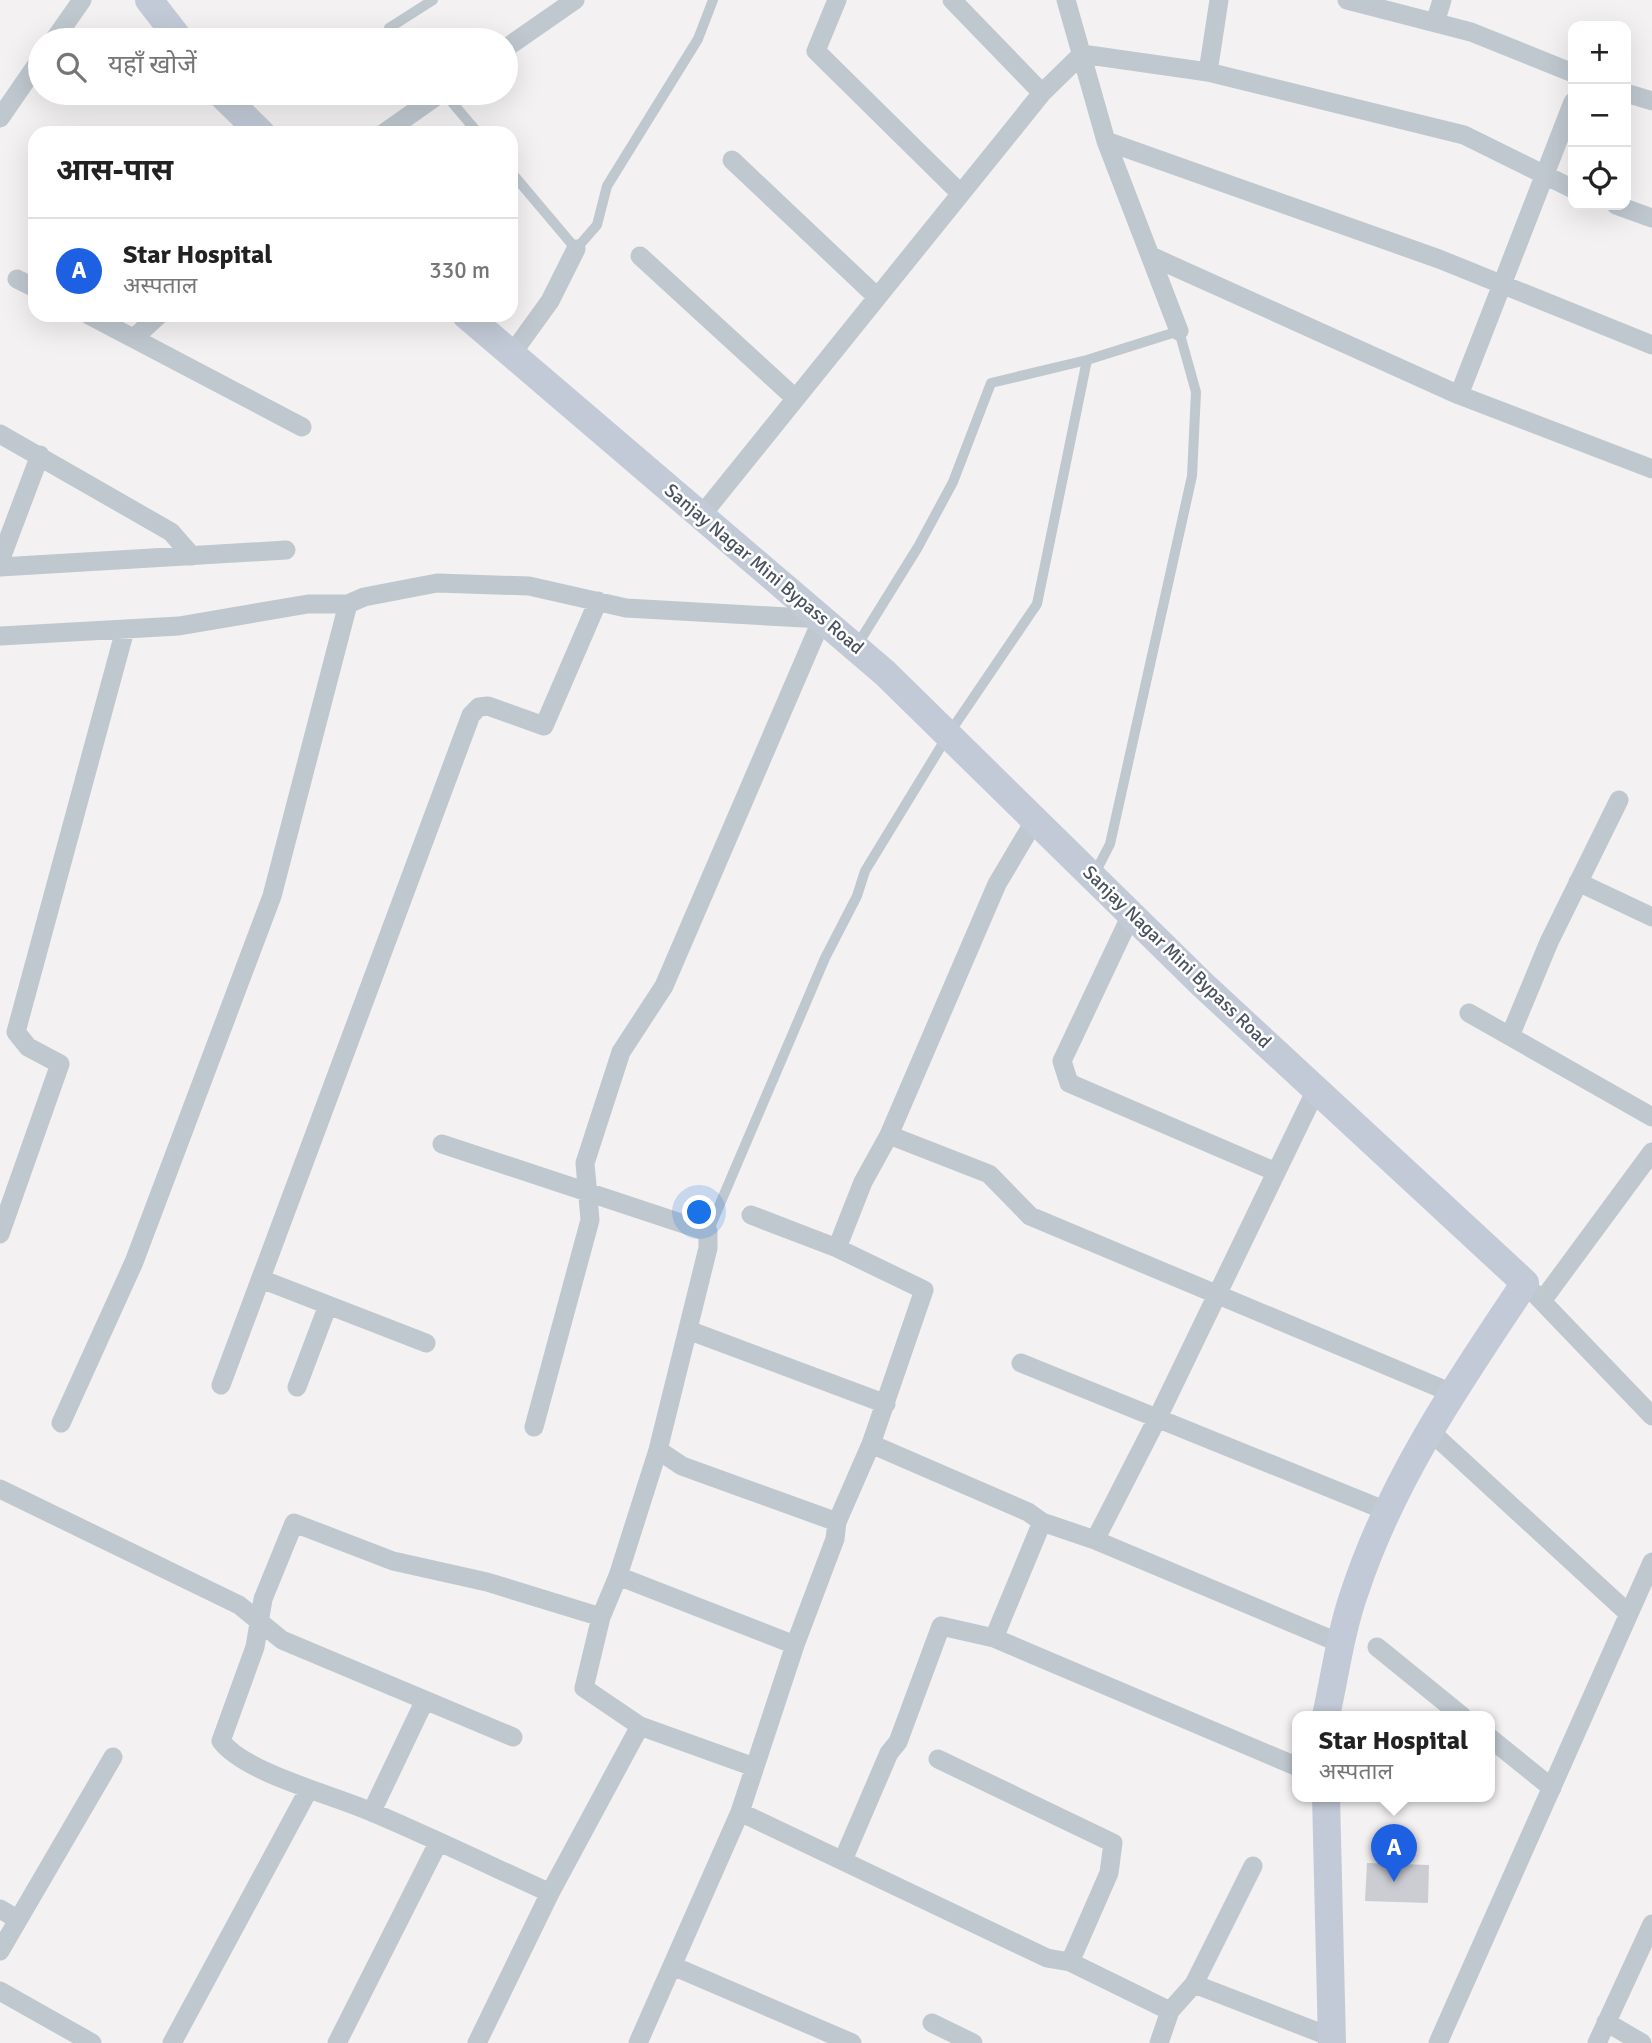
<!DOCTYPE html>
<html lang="hi">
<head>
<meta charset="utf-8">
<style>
  :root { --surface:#fff; --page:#f2f2f2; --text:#222; --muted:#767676; --line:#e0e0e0; --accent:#1d60e2 }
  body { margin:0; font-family:Signika,"Noto Sans Devanagari",sans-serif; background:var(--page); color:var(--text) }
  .controls { position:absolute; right:21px; top:21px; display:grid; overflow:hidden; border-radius:14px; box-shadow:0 7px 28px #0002 }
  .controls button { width:63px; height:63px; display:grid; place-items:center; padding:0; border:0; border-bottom:2px solid var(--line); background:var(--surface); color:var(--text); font:35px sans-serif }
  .you { position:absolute; left:700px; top:1213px; width:24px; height:24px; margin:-18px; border:5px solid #fff; border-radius:50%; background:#1a73e8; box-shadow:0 0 0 10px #1a73e833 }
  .badge { display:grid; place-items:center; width:46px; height:46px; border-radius:50%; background:var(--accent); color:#fff; font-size:23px; font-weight:700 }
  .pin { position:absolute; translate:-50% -58px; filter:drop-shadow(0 2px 4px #0008) }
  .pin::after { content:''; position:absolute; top:37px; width:24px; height:21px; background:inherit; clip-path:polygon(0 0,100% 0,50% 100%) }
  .popup { position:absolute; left:1292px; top:1711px; width:203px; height:91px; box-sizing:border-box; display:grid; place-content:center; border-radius:14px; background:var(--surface); filter:drop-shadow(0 2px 5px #0005); font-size:23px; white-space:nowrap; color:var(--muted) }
  .popup b { font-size:26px; color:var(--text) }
  .popup::after { content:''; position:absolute; left:50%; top:100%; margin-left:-14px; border:14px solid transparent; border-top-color:var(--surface) }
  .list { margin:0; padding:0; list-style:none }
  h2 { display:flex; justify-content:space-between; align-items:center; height:91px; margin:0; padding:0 28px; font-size:30px }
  h2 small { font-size:23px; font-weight:400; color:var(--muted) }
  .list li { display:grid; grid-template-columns:46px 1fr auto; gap:21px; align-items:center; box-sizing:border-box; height:105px; padding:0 28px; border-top:2px solid var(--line) }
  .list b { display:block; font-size:26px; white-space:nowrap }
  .list p { margin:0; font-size:23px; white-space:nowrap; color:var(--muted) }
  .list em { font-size:23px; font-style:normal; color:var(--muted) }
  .icon { flex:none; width:38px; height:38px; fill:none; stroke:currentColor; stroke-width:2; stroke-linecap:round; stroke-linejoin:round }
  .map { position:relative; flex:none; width:1652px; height:2043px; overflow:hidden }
  .search { position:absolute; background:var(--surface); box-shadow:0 7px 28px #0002; left:28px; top:28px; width:490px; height:77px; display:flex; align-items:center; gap:18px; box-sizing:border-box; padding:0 24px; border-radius:38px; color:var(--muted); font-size:26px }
  .panel { position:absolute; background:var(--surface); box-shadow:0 7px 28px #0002; left:28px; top:126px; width:490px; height:196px; border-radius:21px }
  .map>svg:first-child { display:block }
</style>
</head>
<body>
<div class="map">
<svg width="1652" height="2043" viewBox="0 0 1652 2043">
  <rect width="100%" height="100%" fill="#f3f1f1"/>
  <!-- building -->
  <path fill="#cbcdd3" d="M1367 1863 1429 1865 1428 1903 1365 1901Z"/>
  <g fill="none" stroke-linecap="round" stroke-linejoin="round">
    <!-- lane -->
    <path stroke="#bfc7cf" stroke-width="10" d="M400 40 389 28 433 0
      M444 93 478 133
      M511 172 576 249 597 225 607 186 698 39 713 0
      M856 647 918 547 953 482 991 383 1087 360 1179 331 1196 392 1192 476 1110 844 1094 875
      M708 1232 825 958 857 896 865 871 948 735 1037 604 1087 360"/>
    <!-- street -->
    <path stroke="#bfc7cf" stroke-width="19" d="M837 0 816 51 960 193
      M952 0 1042 93
      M1066 0 1106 141 1179 331
      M1347 0 1471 32 1573 73
      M1435 23 1442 0
      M54 40 82 0
      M506 48 575 0
      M1082 54 1208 72 1464 135 1573 189
      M1208 72 1219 0
      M1626 93 1652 101
      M0 118 40 60
      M384 133 441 93
      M1106 141 1439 259 1652 345
      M732 160 877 297
      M1616 205 1652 218
      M640 256 795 398
      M1153 257 1459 395 1652 469
      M17 279 35 288
      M89 315 302 427
      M135 337 159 315
      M511 355 550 301 576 249
      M1459 395 1573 102
      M0 434 171 532 192 556
      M701 516 1042 93 1082 54
      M0 561 40 455
      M0 567 286 550
      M0 636 179 626 308 604H348L364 597 437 583 529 586 626 608 822 619 664 986 621 1052 585 1163 590 1220 534 1427
      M1578 882 1652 917
      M1131 915 1062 1061 1069 1083 1276 1172
      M1469 1013 1652 1117
      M1510 1036 1549 942 1619 800
      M889 1135 989 1174 1030 1216 1452 1393
      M442 1144 708 1232V1248L658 1450 618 1576 601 1617 584 1688 640 1726 754 1767
      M751 1215 837 1248 924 1290 871 1444 837 1522
      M0 1234 60 1064 28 1047 16 1032 125 630
      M837 1248 863 1182 889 1135 997 884 1035 820
      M261 1279 426 1343
      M1533 1292 1652 1416
      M1542 1301 1652 1152
      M688 1330 886 1404
      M1021 1363 1389 1512
      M221 1385 471 715 479 707 488 706 544 726 598 601
      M297 1387 328 1305
      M61 1423 134 1262 272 896 348 604
      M1430 1431 1629 1614
      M871 1444 1028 1512 1042 1522 1095 1540 1342 1644
      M0 1489 239 1605 282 1640 513 1737
      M1095 1540 1158 1417 1316 1090
      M618 1576 795 1645
      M994 1638 1042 1522
      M1377 1647 1462 1716
      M1490 1738 1552 1788
      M372 1811 424 1702
      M740 1812 1047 1958 1070 1962 1109 1873 1113 1843 938 1759
      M843 1860 889 1753 898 1742 941 1626 994 1638 1298 1767
      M550 1893C491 1866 433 1838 374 1813 335 1795 246 1774 221 1741L255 1647 263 1599 294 1523 393 1561 487 1582 601 1617
      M0 1909 17 1919
      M0 1951 113 1757
      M1070 1962 1170 2011
      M673 1966 852 2043
      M1194 1984 1253 1866
      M0 1991 92 2043
      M1606 2022 1642 2043
      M932 2023 973 2043
      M172 2043 309 1789
      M337 2043 438 1843
      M477 2043 550 1893 640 1726
      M638 2043 740 1812 795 1645 835 1539 837 1522 682 1466 658 1450
      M1159 2043 1170 2011 1194 1984 1331 2037
      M1438 2043 1652 1562
      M1597 2043 1652 1924"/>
    <!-- secondary -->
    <path stroke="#c2cad7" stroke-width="28" d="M149 0 180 40
      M220 93 261 133
      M466 315 885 673 1203 985 1525 1283C1460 1380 1392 1479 1355 1591 1341 1630 1335 1675 1326 1716
      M1326 1796 1332 2043"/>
  </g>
  <g text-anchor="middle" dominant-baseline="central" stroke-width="5" stroke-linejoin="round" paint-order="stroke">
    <!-- street labels -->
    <g font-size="19" fill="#49525e" stroke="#fff">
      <text transform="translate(764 569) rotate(40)">Sanjay Nagar Mini Bypass Road</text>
      <text transform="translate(1177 957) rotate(44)">Sanjay Nagar Mini Bypass Road</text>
    </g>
  </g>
</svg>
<div class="controls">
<button>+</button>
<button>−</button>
<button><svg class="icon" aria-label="locate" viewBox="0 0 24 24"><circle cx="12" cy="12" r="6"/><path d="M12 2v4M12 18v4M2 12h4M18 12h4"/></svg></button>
</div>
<div class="you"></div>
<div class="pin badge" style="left:1394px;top:1882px">A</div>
<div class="popup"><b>Star Hospital</b>अस्पताल</div>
<div class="search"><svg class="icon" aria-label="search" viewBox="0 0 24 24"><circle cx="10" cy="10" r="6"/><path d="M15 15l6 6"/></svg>यहाँ खोजें</div>
<section class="panel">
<h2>आस-पास<small></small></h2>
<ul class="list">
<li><span class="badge">A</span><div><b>Star Hospital</b><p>अस्पताल</p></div><em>330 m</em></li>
</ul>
</section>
</div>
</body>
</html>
